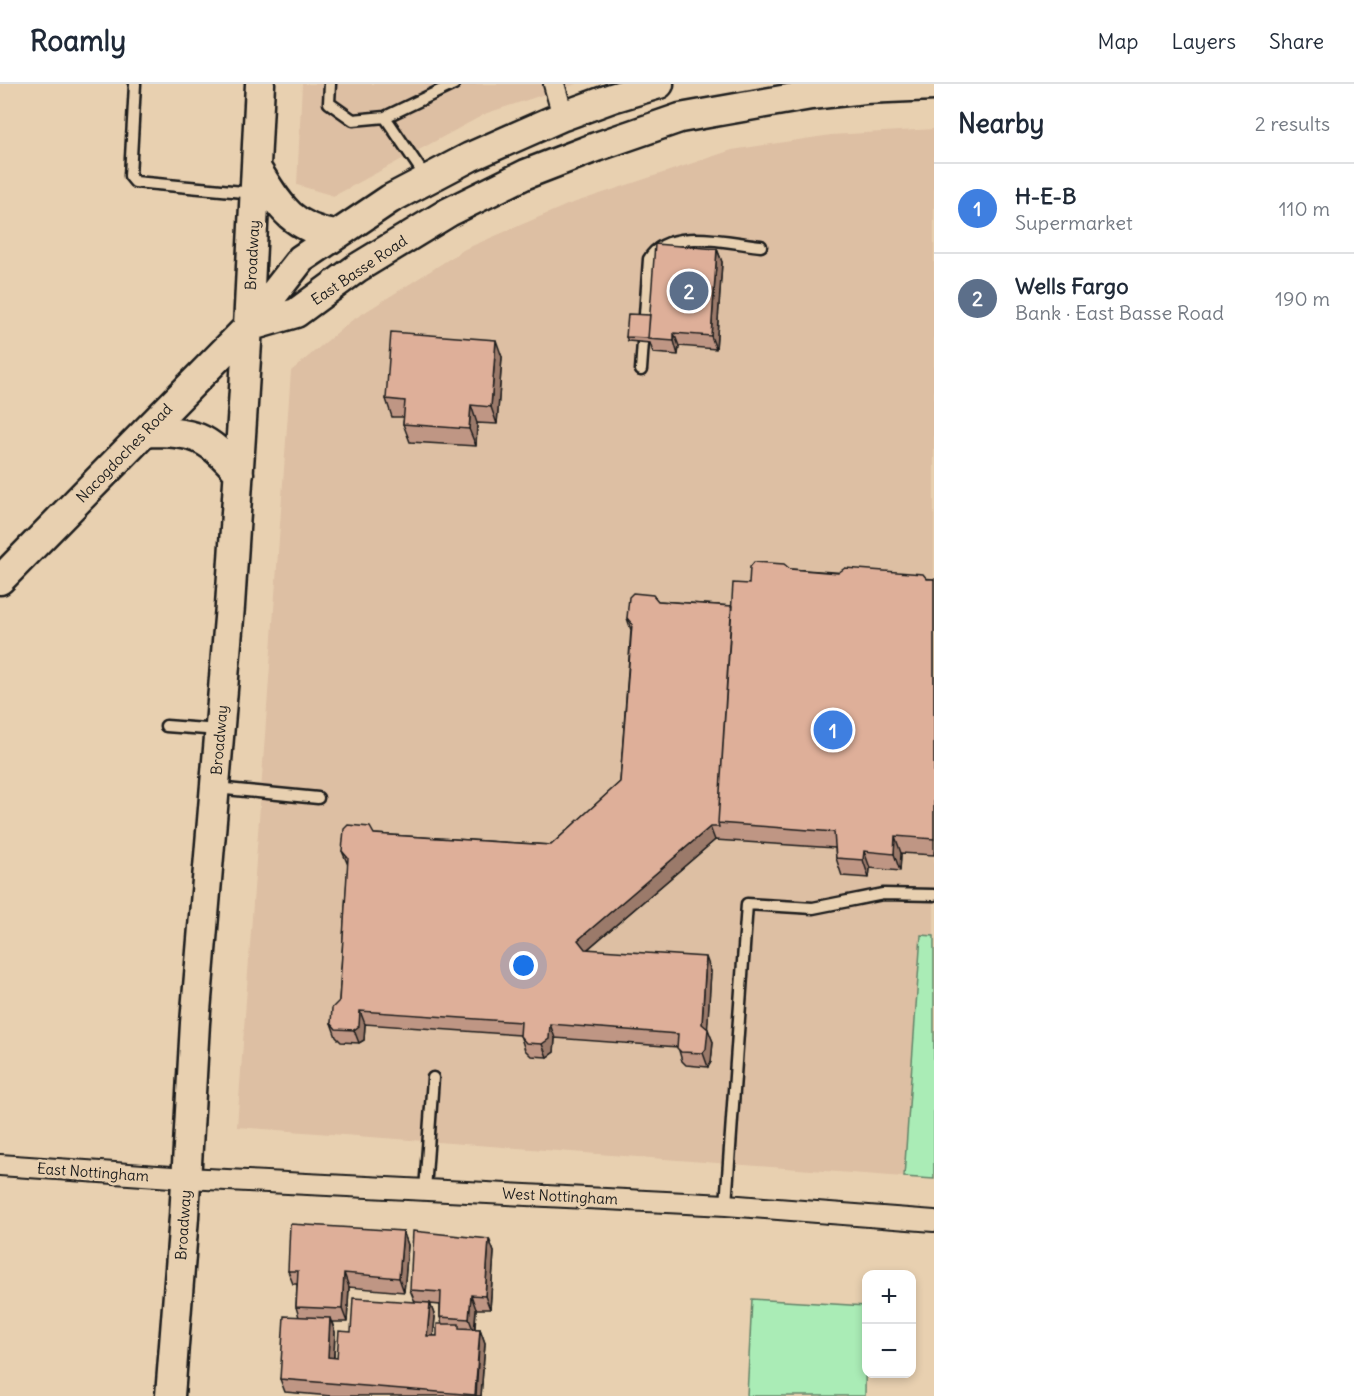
<!DOCTYPE html>
<html lang="en">
<head>
<meta charset="utf-8">
<style>
  :root { --surface:#fff; --page:#f2f2f3; --text:#1f2937; --muted:#747a83; --line:#e0e1e3; --accent:#b45309 }
  body { margin:0; font-family:Delius,sans-serif; background:var(--page); color:var(--text) }
  .controls { position:absolute; right:18px; bottom:18px; display:grid; overflow:hidden; border-radius:12px; box-shadow:0 3px 9px #0003 }
  .controls button { width:54px; height:54px; display:grid; place-items:center; padding:0; border:0; border-bottom:2px solid var(--line); background:var(--surface); color:var(--text); font:30px sans-serif }
  .you { position:absolute; left:524px; top:882px; width:21px; height:21px; margin:-15px; border:4px solid #fff; border-radius:50%; background:#1a73e8; box-shadow:0 0 0 9px #1a73e833 }
  .badge { display:grid; place-items:center; width:39px; height:39px; border-radius:50%; background:var(--accent); color:#fff; font-size:20px; font-weight:700 }
  .pin { position:absolute; translate:-50% -50%; border:3px solid #fff; box-shadow:0 2px 6px #0006 }
  .list { margin:0; padding:0; list-style:none }
  h2 { display:flex; justify-content:space-between; align-items:center; height:78px; margin:0; padding:0 24px; font-size:26px }
  h2 small { font-size:20px; font-weight:400; color:var(--muted) }
  .list li { display:grid; grid-template-columns:39px 1fr auto; gap:18px; align-items:center; box-sizing:border-box; height:90px; padding:0 24px; border-top:2px solid var(--line) }
  .list b { display:block; font-size:22px; white-space:nowrap }
  .list p { margin:0; font-size:20px; white-space:nowrap; color:var(--muted) }
  .list em { font-size:20px; font-style:normal; color:var(--muted) }
  .map { position:relative; flex:none; width:934px; height:1312px; overflow:hidden }
  header { display:flex; align-items:center; gap:36px; box-sizing:border-box; height:84px; padding:0 30px; background:var(--surface); border-bottom:2px solid var(--line) }
  header strong { font-size:28px }
  nav { display:flex; gap:33px; margin-inline-start:auto; font-size:21px }
  main { display:flex }
  aside { flex:1; background:var(--surface) }
  .map>svg:first-child { display:block }
</style>
</head>
<body>
<header>
<strong>Roamly</strong>
<nav><a>Map</a><a>Layers</a><a>Share</a></nav>
</header>
<main>
<div class="map">
<svg width="934" height="1312" viewBox="0 0 934 1312">
  <rect width="100%" height="100%" fill="#e8d0b0"/>
  <filter id="ink" filterUnits="userSpaceOnUse"><feTurbulence type="fractalNoise" baseFrequency=".0167" numOctaves="2"/><feDisplacementMap in="SourceGraphic" scale="12" xChannelSelector="R" yChannelSelector="G"/><feConvolveMatrix kernelMatrix="1 2 1 2 8 2 1 2 1" color-interpolation-filters="sRGB"/></filter>
  <g filter="url(#ink)">
    <!-- built -->
    <path fill="#ddbfa3" d="M302 0H576L487 29 334 112 297 101Z
      M934 45V852L921 851 904 1093 237 1043 291 287 351 237 465 165 567 121 732 66 831 51Z"/>
    <!-- green -->
    <path fill="#aaecb6" stroke="#638469" stroke-width="1.5" d="M921 851 934 852V1095L904 1093Z
      M752 1215 866 1222 865 1312H747Z"/>
    <g fill="none" stroke-linecap="round" stroke-linejoin="round">
      <defs>
        <path id="lane" d="M135 0 130 92 135 98 254 109
          M330 0 329 19 353 36 385 33 427 95
          M385 33 454 0
          M641 286 649 175C668 142 730 159 761 162
          M166 642 219 646
          M216 704 318 714
          M425 1106 433 994
          M726 1121 747 820 813 824 883 810 934 811"/>
        <path id="street" d="M554 0 563 32
          M0 1081 186 1094 726 1121 934 1137"/>
        <path id="secondary" d="M256 84C279 120 289 143 335 151
          M248 243 296 229 357 184 449 128 526 90 596 63 680 34 811 11 865 5 934 2
          M145 348C195 348 206 351 239 389
          M0 496 248 243 301 175 390 115 470 73 563 32 612 14 659 0
          M170 1312 184 1133 195 939 230 522 248 243 260 0"/>
      </defs>
      <!-- lane casing -->
      <use href="#lane" stroke="#1c1c1c" stroke-width="15"/>
      <!-- street casing -->
      <use href="#street" stroke="#1c1c1c" stroke-width="24"/>
      <!-- secondary casing -->
      <use href="#secondary" stroke="#1c1c1c" stroke-width="33"/>
      <!-- lane -->
      <use href="#lane" stroke="#e8d0b0" stroke-width="10"/>
      <!-- street -->
      <use href="#street" stroke="#e8d0b0" stroke-width="20"/>
      <!-- secondary -->
      <use href="#secondary" stroke="#e8d0b0" stroke-width="28"/>
    </g>
    <!-- wall -->
    <path fill="#bf9684" stroke="#1c1c1c" stroke-width="1.5" fill-rule="evenodd" d="M717 165 722 178 716 265 679 262 678 271 653 269 650 259 628 257 626 253 650 231Z
      M502 273 497 340 477 339 476 362 410 358 403 340 404 333H392L386 315Z
      M790 485 934 495V771L901 769 900 787 870 784 869 794 842 792 836 774 835 764 715 756 588 865 711 887 707 945 713 958 711 978 708 983 686 981 682 977 678 963 555 954 554 968 547 973 531 972 525 966 520 951 365 940 364 956 359 959 341 958 336 953 331 939 339 917 348 781 342 767 374 750 551 761 620 698 631 546 627 534 658 517 732 522 749 500Z
      M403 1147 408 1161 404 1208 349 1203 347 1238H332L335 1248 334 1274H337L351 1248 415 1218 410 1206 489 1155 494 1168 490 1225H476L475 1245H480L485 1259 481 1312H331L285 1308 280 1295 299 1233 296 1223 297 1200H293L288 1187ZM430 1220 440 1221V1233L442 1240 437 1252H433L435 1233Z"/>
    <!-- shaded-wall -->
    <path fill="#9b7a6b" stroke="#1c1c1c" stroke-width="1.5" d="M717 165 722 178 716 265 711 252Z
      M674 249 679 262 678 271 674 257Z
      M496 256 502 273 497 340 491 323Z
      M471 321 477 339 476 362 469 345Z
      M710 743 715 756 583 869 578 856Z
      M895 752 901 769 900 787 894 770Z
      M864 767 870 784 869 794 863 776Z
      M706 873 711 887 707 953 702 940Z
      M360 927 365 940 364 956 359 959 354 946Z
      M550 940 555 954 554 968 547 973 542 960Z
      M708 945 713 958 711 978 708 983 703 969Z
      M403 1147 408 1161 404 1208 399 1194Z
      M489 1155 494 1168 490 1225 485 1212Z
      M344 1189 349 1203 347 1238 342 1225Z
      M471 1211 476 1225 474 1248 469 1235Z
      M430 1219 435 1233 432 1265 427 1252Z
      M330 1234 335 1248 333 1287 328 1273Z
      M480 1245 485 1259 481 1312H476Z"/>
    <!-- building -->
    <path fill="#deaf99" stroke="#1c1c1c" stroke-width="1.5" d="M655 160 717 165 711 252 674 249V257L648 255Z
      M628 230 650 231 648 254 626 253Z
      M391 248 496 256 491 323 471 321 469 345 403 340 405 317 386 315Z
      M754 478 784 480 790 485 838 489 845 484 923 490 927 495H934V755L895 752 894 770 864 767 863 776 836 774 834 748 718 739 733 499 749 500 750 483Z
      M633 509 653 511 658 517 732 522 718 739 719 743H710L578 856 585 865 706 873 702 940 708 945 706 965 703 969 681 968 677 964 678 950 550 940 549 955 542 960 526 959 520 952 521 938 360 927 359 942 354 946 336 945 331 939 332 924 339 917 348 774 342 767 344 745 348 741 370 743 374 750 551 761 620 698 632 540 627 534 629 513Z
      M290 1140 403 1147 399 1194 344 1189 342 1225 296 1223 298 1187H288Z
      M413 1147 489 1155 485 1212 471 1211 469 1235 440 1233 441 1208 410 1206Z
      M353 1214 430 1219 427 1252H437V1240H459V1244L480 1245 475 1311 280 1295 284 1232 330 1234 328 1273 337 1274 339 1247 351 1248Z"/>
  </g>
  <g text-anchor="middle" dominant-baseline="central" stroke-width="6" stroke-linejoin="round" paint-order="stroke">
    <!-- street labels -->
    <g font-size="15" fill="#1c1c1c" stroke="#e8d0b0">
      <text transform="translate(252 171) rotate(-87)">Broadway</text>
      <text transform="translate(359 186) rotate(-34)">East Basse Road</text>
      <text transform="translate(124 369) rotate(-46)">Nacogdoches Road</text>
      <text transform="translate(219 656) rotate(-85)">Broadway</text>
      <text transform="translate(93 1088) rotate(4)">East Nottingham</text>
      <text transform="translate(560 1112) rotate(3)">West Nottingham</text>
      <text transform="translate(183 1141) rotate(-86)">Broadway</text>
    </g>
  </g>
</svg>
<div class="controls">
<button>+</button>
<button>−</button>
</div>
<div class="you"></div>
<div class="pin badge" style="left:833px;top:646px;background:#3f7fe0">1</div>
<div class="pin badge" style="left:689px;top:207px;background:#5c6f8a">2</div>
</div>
<aside>
<h2>Nearby<small>2 results</small></h2>
<ul class="list">
<li><span class="badge" style="background:#3f7fe0">1</span><div><b>H-E-B</b><p>Supermarket</p></div><em>110 m</em></li>
<li><span class="badge" style="background:#5c6f8a">2</span><div><b>Wells Fargo</b><p>Bank · East Basse Road</p></div><em>190 m</em></li>
</ul>
</aside>
</main>
</body>
</html>
